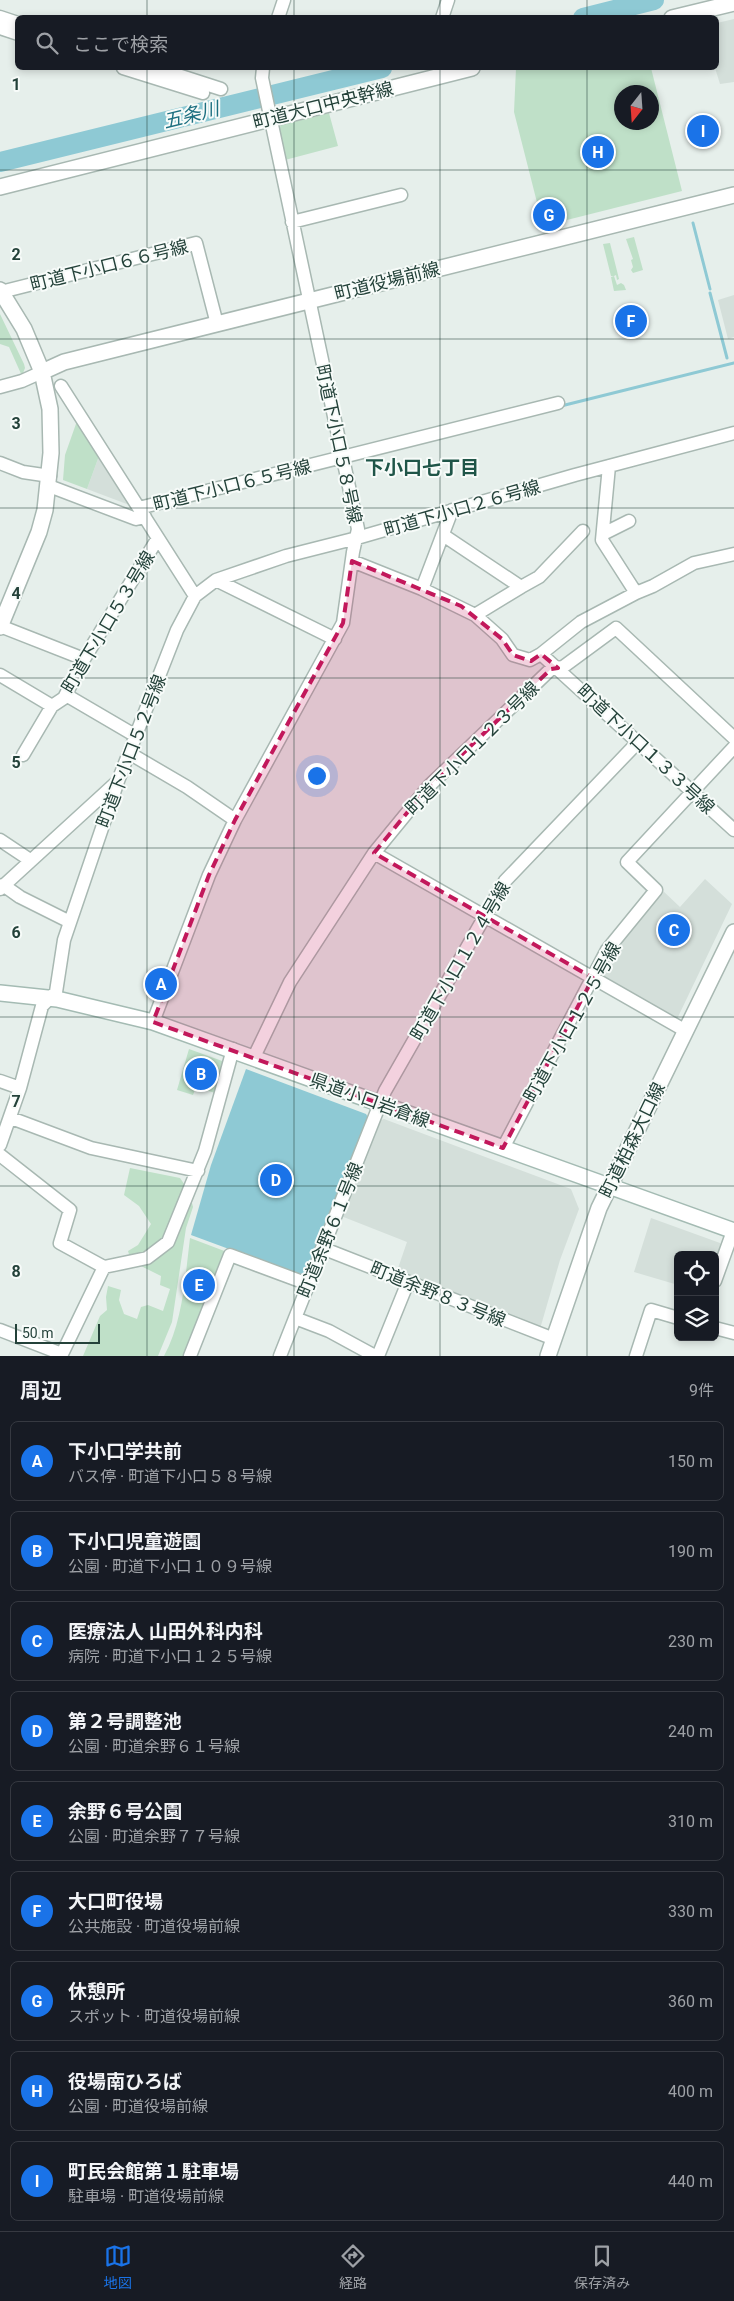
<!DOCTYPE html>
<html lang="ja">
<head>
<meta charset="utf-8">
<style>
  :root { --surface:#171b24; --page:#20242c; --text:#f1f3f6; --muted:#9ea1a6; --line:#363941; --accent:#1a73e8 }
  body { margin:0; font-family:Roboto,"Noto Sans JP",sans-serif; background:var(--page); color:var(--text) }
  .controls { position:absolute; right:15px; bottom:15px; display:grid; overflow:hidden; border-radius:8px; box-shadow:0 2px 8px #0003 }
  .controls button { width:45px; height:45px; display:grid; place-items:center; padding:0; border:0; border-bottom:1px solid var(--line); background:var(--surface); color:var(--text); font:25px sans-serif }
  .compass { position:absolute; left:614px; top:85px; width:45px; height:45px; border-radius:50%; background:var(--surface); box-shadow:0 2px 8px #0003; rotate:197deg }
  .scale { position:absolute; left:15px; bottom:12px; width:85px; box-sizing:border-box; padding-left:5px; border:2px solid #24423a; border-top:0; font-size:14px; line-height:18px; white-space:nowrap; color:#24423a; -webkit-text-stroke:4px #f7fbf9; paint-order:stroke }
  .you { position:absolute; left:316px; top:775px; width:18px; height:18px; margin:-12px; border:4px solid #fff; border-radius:50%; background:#1a73e8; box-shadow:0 0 0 8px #1a73e833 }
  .badge { display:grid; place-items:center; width:32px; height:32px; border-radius:50%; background:var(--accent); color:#fff; font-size:16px; font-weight:700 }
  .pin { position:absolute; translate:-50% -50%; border:2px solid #fff; box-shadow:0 1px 5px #0006 }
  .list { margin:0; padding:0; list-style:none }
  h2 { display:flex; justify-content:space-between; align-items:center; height:65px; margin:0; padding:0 20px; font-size:21px }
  h2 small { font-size:16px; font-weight:400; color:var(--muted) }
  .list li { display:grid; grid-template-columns:32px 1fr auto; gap:15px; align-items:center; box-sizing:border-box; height:80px; margin:0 10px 10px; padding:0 10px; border:1px solid var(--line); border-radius:8px }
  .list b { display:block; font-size:19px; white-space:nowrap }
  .list p { margin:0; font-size:16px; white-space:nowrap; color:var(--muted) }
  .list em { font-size:16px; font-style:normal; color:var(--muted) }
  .icon { flex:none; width:28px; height:28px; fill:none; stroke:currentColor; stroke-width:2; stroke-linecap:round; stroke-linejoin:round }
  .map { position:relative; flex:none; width:734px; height:1356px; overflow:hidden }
  .search { position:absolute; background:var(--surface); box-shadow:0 2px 8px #0003; left:15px; right:15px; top:15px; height:55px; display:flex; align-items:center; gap:12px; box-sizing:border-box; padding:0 18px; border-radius:8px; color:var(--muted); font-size:19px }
  .sheet { height:875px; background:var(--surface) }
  nav { display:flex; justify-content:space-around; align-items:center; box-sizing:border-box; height:70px; border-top:1px solid var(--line); background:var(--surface); font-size:14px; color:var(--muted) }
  nav a { display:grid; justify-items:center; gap:2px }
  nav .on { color:var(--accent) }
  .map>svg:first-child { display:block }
</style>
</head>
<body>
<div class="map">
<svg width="734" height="1356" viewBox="0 0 734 1356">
  <rect width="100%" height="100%" fill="#e6efeb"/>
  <!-- built -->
  <path fill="#d4dfda" d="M734 19V82L720 84 715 68H716L717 23Z
    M734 295V337L728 339 718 300Z
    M99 456 132 506 87 489Z
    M705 879 732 904 677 1019 599 978 610 952 662 890 680 907Z
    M384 1119 571 1189 579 1209 560 1260 540 1329 397 1271 407 1242 341 1216 379 1121Z
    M651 1218 720 1243 722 1248 715 1265V1255H678V1285L634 1272Z"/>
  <!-- green -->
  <path fill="#bfe0c8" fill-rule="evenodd" d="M516 68H651L682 191 543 226 514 112ZM622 92H652V122H622Z
    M329 113 338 146 285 160 278 130 281 125Z
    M634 237 643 270 633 273 631 270 633 267 631 260 633 259 626 239Z
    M610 243 619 279 617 280 616 275 614 276 617 285 621 283 624 285 626 290 614 291 611 277 614 276H611L603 244Z
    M0 314 24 364 25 368 22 376 9 347 0 344Z
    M77 421 99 456 87 489 63 480 65 455Z
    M189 1049 225 1062 215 1093 196 1087 193 1095 177 1090Z
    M130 1168 180 1178 189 1191 193 1207 186 1228 172 1322 158 1356H83L100 1316 107 1310 106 1297 108 1286 121 1290 119 1300 124 1314 137 1319 141 1307 148 1305 163 1311 170 1289 160 1285 161 1276 131 1261 128 1251 138 1245 151 1224 139 1206 124 1195Z
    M190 1238 227 1252 185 1356H164C183 1321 185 1278 190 1238Z"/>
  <!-- water -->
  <path fill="#8ec9d4" d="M246 1069 366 1114 369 1119 307 1275 302 1276 191 1235 211 1165Z"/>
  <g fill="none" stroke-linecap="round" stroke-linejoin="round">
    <!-- stream -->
    <path stroke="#8ec9d4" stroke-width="3" d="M693 223 710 289
      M710 293 727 358
      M561 406 734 363"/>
    <!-- river -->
    <path stroke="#8ec9d4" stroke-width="20" d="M583 18 654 0
      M0 162 382 68"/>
    <defs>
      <path id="minor" d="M0 17 18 23
        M278 18 284 0
        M442 18 448 0
        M0 28 18 34
        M123 68 203 93
        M156 68 221 89
        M292 222 401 195
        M1 292 196 243 217 324
        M0 387 22 381 42 372
        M0 463 23 472 50 476
        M609 466 602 540 636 593 653 586 694 563 734 554
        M49 486 136 519 145 517
        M139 508 558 403
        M452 510 422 589 475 615 502 639 513 655 530 660 541 654 734 830
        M603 534 629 521
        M443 535 521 587 539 577 583 531
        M352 561 422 589
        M216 580 335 639
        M195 596 216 580 286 556 357 538 575 475 734 433
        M475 615 521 587
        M0 626 84 659
        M541 654 581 622 636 593
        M0 675 52 706
        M66 695 136 736
        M129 753 187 787 235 820
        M23 755 52 706 64 698 84 659 158 538
        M0 840 30 860
        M374 853 686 1031
        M3 885 20 897 70 922
        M0 889 118 781
        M153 1022 209 875 235 820 343 623 353 552 358 529 262 78 263 68
        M254 1057 290 982 374 853 429 786 551 669 563 667 616 628 734 738
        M0 1081 20 1088
        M11 1118 91 1148 198 1171
        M0 1145 20 1088 42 1006 56 992 64 940 118 781 177 630 195 596 61 386
        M503 1148 607 950 656 890 627 862 734 747
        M0 1155 70 1210 60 1243 104 1267
        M322 1248 554 1339
        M715 1281 733 1231
        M295 1318 329 1331 375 1356
        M715 1328 734 1333
        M0 1330 62 1354
        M61 1356 104 1267 147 1258 168 1242 205 1151 233 1049
        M190 1356 230 1255 308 1284
        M280 1356 385 1091 505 881 638 742
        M378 1356 408 1282
        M636 1356 651 1310 678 1318"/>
      <path id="tertiary" d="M672 18 734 3
        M0 187 472 68
        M0 290 24 329 42 372 50 409 51 453 45 510 39 532 0 627
        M42 372 64 362 734 195
        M548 1356 599 1208 734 932"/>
      <path id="secondary" d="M0 993 57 999 153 1022 734 1231"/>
    </defs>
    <!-- minor casing -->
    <use href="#minor" stroke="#a8b8b2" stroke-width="15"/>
    <!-- tertiary casing -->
    <use href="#tertiary" stroke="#a8b8b2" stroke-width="18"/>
    <!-- secondary casing -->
    <use href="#secondary" stroke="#a4bbb3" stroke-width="18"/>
    <!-- minor -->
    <use href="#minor" stroke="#fff" stroke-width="12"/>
    <!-- tertiary -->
    <use href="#tertiary" stroke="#fff" stroke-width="15"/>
    <!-- secondary -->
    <use href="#secondary" stroke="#fff" stroke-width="15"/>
  </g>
  <!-- marked area -->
  <path fill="#c2185b" fill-opacity="0.2" stroke="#c2185b" stroke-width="4" stroke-dasharray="10 6" stroke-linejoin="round" d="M352 561 461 606 502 639 513 655 531 661 541 654 558 668 551 669 429 786 374 853 593 978 503 1148 153 1022 209 875 235 820 343 623Z"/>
  <!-- grid -->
  <path fill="none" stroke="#24423a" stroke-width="1" stroke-opacity="0.55" d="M147 0V18M294 0V18M440 0V18M587 0V18M147 68V1356M294 68V1356M440 68V1356M587 68V1356M0 170H734M0 339H734M0 508H734M0 678H734M0 848H734M0 1017H734M0 1186H734"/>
  <g text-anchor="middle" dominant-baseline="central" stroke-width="4" stroke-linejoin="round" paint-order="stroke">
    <!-- street labels -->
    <g font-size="18" fill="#24423a" stroke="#f7fbf9">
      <text transform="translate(323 105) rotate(-14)">町道大口中央幹線</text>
      <text transform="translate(109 265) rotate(-14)">町道下小口６６号線</text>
      <text transform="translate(387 281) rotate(-14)">町道役場前線</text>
      <text transform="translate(339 444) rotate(78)">町道下小口５８号線</text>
      <text transform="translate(232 485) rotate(-14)">町道下小口６５号線</text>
      <text transform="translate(462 508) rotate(-16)">町道下小口２６号線</text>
      <text transform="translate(108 622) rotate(-59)">町道下小口５３号線</text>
      <text transform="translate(472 748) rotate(-45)">町道下小口１２３号線</text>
      <text transform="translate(646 749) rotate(43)">町道下小口１３３号線</text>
      <text transform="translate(131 751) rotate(-69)">町道下小口５２号線</text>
      <text transform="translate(460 961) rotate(-60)">町道下小口１２４号線</text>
      <text transform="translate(572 1022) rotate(-61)">町道下小口１２５号線</text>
      <text transform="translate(370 1100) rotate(20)">県道小口岩倉線</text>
      <text transform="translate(632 1140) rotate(-64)">町道柏森大口線</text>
      <text transform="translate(330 1230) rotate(-68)">町道余野６１号線</text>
      <text transform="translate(438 1294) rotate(22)">町道余野８３号線</text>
    </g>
    <!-- water labels -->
    <g font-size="19" font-style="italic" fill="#1c6f80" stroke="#f7fbf9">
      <text transform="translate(191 115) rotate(-14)">五条川</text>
    </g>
    <!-- neighbourhood labels -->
    <g font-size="19" font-weight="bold" fill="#1f5548" stroke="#f7fbf9">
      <text x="422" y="467">下小口七丁目</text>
    </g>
  </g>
  <g font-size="16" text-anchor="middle" font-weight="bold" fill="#24423a" stroke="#f7fbf9" stroke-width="4" stroke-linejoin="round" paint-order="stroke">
    <text x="16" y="90">1</text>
    <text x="16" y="260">2</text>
    <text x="16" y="429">3</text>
    <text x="16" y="599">4</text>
    <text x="16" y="768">5</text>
    <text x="16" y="938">6</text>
    <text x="16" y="1107">7</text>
    <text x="16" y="1277">8</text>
  </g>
</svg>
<div class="controls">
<button><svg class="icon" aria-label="locate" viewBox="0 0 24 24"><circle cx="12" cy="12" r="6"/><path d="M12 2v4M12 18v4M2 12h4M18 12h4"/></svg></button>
<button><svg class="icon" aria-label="layers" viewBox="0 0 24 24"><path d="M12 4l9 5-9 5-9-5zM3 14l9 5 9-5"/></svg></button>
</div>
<svg class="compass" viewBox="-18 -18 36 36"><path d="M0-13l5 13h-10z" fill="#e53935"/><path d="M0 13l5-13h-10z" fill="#9ea1a6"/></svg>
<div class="scale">50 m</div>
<div class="you"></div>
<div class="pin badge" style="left:161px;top:984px">A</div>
<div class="pin badge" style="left:201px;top:1074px">B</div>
<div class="pin badge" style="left:674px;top:930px">C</div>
<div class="pin badge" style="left:276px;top:1180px">D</div>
<div class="pin badge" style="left:199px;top:1285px">E</div>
<div class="pin badge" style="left:631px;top:321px">F</div>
<div class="pin badge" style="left:549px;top:215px">G</div>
<div class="pin badge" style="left:598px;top:152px">H</div>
<div class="pin badge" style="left:703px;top:131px">I</div>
<div class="search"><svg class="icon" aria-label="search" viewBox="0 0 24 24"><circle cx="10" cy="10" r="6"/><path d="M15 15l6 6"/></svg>ここで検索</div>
</div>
<section class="sheet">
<h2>周辺<small>9件</small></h2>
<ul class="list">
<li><span class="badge">A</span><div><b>下小口学共前</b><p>バス停 · 町道下小口５８号線</p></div><em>150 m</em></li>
<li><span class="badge">B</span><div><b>下小口児童遊園</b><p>公園 · 町道下小口１０９号線</p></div><em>190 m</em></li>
<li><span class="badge">C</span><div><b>医療法人 山田外科内科</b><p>病院 · 町道下小口１２５号線</p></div><em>230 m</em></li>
<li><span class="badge">D</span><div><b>第２号調整池</b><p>公園 · 町道余野６１号線</p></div><em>240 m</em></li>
<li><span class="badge">E</span><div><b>余野６号公園</b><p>公園 · 町道余野７７号線</p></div><em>310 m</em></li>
<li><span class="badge">F</span><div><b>大口町役場</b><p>公共施設 · 町道役場前線</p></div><em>330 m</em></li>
<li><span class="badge">G</span><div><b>休憩所</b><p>スポット · 町道役場前線</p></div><em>360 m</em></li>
<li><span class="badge">H</span><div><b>役場南ひろば</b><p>公園 · 町道役場前線</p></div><em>400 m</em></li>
<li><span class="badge">I</span><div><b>町民会館第１駐車場</b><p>駐車場 · 町道役場前線</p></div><em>440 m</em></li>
</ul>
</section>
<nav>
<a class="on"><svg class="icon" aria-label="map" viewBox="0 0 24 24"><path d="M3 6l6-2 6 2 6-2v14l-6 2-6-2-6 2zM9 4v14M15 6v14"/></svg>地図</a>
<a><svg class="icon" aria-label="directions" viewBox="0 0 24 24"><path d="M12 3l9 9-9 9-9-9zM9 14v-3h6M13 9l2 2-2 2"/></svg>経路</a>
<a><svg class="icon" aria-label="saved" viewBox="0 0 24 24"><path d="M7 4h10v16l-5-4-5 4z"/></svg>保存済み</a>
</nav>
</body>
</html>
